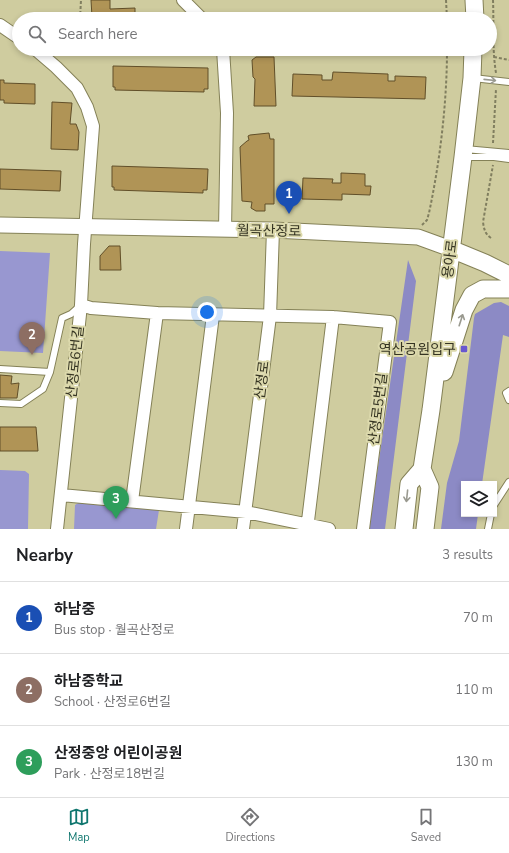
<!DOCTYPE html>
<html lang="en">
<head>
<meta charset="utf-8">
<style>
  :root { --surface:#fff; --page:#f6f6f6; --text:#202124; --muted:#757577; --line:#e0e0e0; --accent:#0f766e }
  body { margin:0; font-family:"Nunito Sans","Noto Sans KR",sans-serif; background:var(--page); color:var(--text) }
  .controls { position:absolute; right:12px; bottom:12px; display:grid; overflow:hidden; border-radius:0px; box-shadow:0 2px 6px #0003 }
  .controls button { width:36px; height:36px; display:grid; place-items:center; padding:0; border:0; border-bottom:1px solid var(--line); background:var(--surface); color:var(--text); font:20px sans-serif }
  .you { position:absolute; left:207px; top:312px; width:14px; height:14px; margin:-10px; border:3px solid #fff; border-radius:50%; background:#1a73e8; box-shadow:0 0 0 6px #1a73e833 }
  .badge { display:grid; place-items:center; width:26px; height:26px; border-radius:50%; background:var(--accent); color:#fff; font-size:13px; font-weight:700 }
  .pin { position:absolute; translate:-50% -33px; filter:drop-shadow(0 1px 2px #0008) }
  .pin::after { content:''; position:absolute; top:21px; width:14px; height:12px; background:inherit; clip-path:polygon(0 0,100% 0,50% 100%) }
  .list { margin:0; padding:0; list-style:none }
  h2 { display:flex; justify-content:space-between; align-items:center; height:52px; margin:0; padding:0 16px; font-size:17px }
  h2 small { font-size:13px; font-weight:400; color:var(--muted) }
  .list li { display:grid; grid-template-columns:26px 1fr auto; gap:12px; align-items:center; box-sizing:border-box; height:72px; padding:0 16px; border-top:1px solid var(--line) }
  .list b { display:block; font-size:15px; white-space:nowrap }
  .list p { margin:0; font-size:13px; white-space:nowrap; color:var(--muted) }
  .list em { font-size:13px; font-style:normal; color:var(--muted) }
  .icon { flex:none; width:22px; height:22px; fill:none; stroke:currentColor; stroke-width:2; stroke-linecap:round; stroke-linejoin:round }
  .map { position:relative; flex:none; width:509px; height:529px; overflow:hidden }
  .search { position:absolute; background:var(--surface); box-shadow:0 2px 6px #0003; left:12px; right:12px; top:12px; height:44px; display:flex; align-items:center; gap:10px; box-sizing:border-box; padding:0 14px; border-radius:22px; color:var(--muted); font-size:15px }
  .sheet { height:268px; background:var(--surface) }
  nav { display:flex; justify-content:space-around; align-items:center; box-sizing:border-box; height:56px; border-top:1px solid var(--line); background:var(--surface); font-size:11px; color:var(--muted) }
  nav a { display:grid; justify-items:center; gap:2px }
  nav .on { color:var(--accent) }
  .map>svg:first-child { display:block }
</style>
</head>
<body>
<div class="map">
<svg width="509" height="529" viewBox="0 0 509 529">
  <rect width="100%" height="100%" fill="#cfcc9f"/>
  <!-- green -->
  <path fill="#9897d0" d="M0 251 50 253 43 353 0 351Z
    M0 470 25 471 29 474 28 529H0Z
    M85 499 159 510 156 529H74L75 505Z"/>
  <!-- forest -->
  <path fill="#8c8ac5" d="M408 260 416 281 385 529H369Z
    M501 302 509 306V337L503 335 482 484H464V514H478L476 529H441L447 483 459 441 474 318 475 314 494 303Z"/>
  <!-- building -->
  <path fill="#b09456" stroke="#614f29" d="M91 0H110V9L135 8V16L150 17V19H109L92 17Z
    M256 57H274L276 106H254L255 79 253 77 252 60Z
    M113 66 208 68V89H204V92L115 90V87H113Z
    M333 72 388 74V81H395V76L426 77 425 99 292 96 293 74 322 75V80H332Z
    M0 80H4V83L35 84V104L4 103V100H0Z
    M52 102 72 103 70 124H76L79 132 78 150 51 149Z
    M269 133 270 139H274V204H265V211H256L251 208 252 202 242 201 240 147 247 141 249 140 248 136 250 135Z
    M112 166 208 169 207 190H203V193L114 190V187H112Z
    M0 169 61 171 60 191 0 189Z
    M341 173 365 174V186H371L370 195 342 194V200L302 199 303 178 333 179 332 183H341Z
    M109 246H120L121 270H100V256Z
    M0 375 12 376 11 384 19 383 17 398H0Z
    M0 427H36L38 451H0Z"/>
  <g fill="none" stroke-linecap="round" stroke-linejoin="round">
    <defs>
      <path id="service" d="M473 78 509 82
        M465 149 509 153
        M465 157H494L509 159
        M0 369 50 372
        M509 391 506 393 509 400
        M0 403 21 404 43 389 50 372 62 318 71 314 80 306
        M494 505 509 482
        M488 529 491 514"/>
      <path id="minor" d="M183 0 202 19
        M0 25 19 38
        M35 49 56 67 77 88 87 107 93 126 84 244 81 305 57 529
        M223 49 227 113 225 230
        M81 305 91 308 157 313 333 317 390 322 363 529
        M61 495 246 512 329 529
        M132 501 157 313
        M186 529 213 315
        M243 529 270 316 273 230
        M307 529 333 317"/>
      <path id="tertiary" d="M0 225 273 230 418 237 451 249"/>
      <path id="secondary" d="M474 0 475 19
        M451 249 485 263 509 275
        M444 372 464 310 472 295 483 289H509
        M404 529 409 484 422 469
        M425 529 430 487 422 469 431 410 463 157 472 78 473 49"/>
    </defs>
    <!-- service casing -->
    <use href="#service" stroke="#848157" stroke-width="8"/>
    <!-- minor casing -->
    <use href="#minor" stroke="#848157" stroke-width="14"/>
    <!-- tertiary casing -->
    <use href="#tertiary" stroke="#848157" stroke-width="17"/>
    <!-- secondary casing -->
    <use href="#secondary" stroke="#848157" stroke-width="19"/>
    <!-- path -->
    <path stroke="#807e5f" stroke-width="2" stroke-dasharray="3 2" stroke-linecap="butt" d="M446 0 447 19
      M493 0C494 24 492 49 496 73
      M80 19 81 0
      M494 57 509 60
      M493 143 496 89
      M422 225 427 220 429 213C440 161 447 103 447 49
      M491 238C485 234 484 229 483 222L493 165"/>
    <!-- service -->
    <use href="#service" stroke="#fff" stroke-width="6"/>
    <!-- minor -->
    <use href="#minor" stroke="#fff" stroke-width="12"/>
    <!-- tertiary -->
    <use href="#tertiary" stroke="#fff" stroke-width="15"/>
    <!-- secondary -->
    <use href="#secondary" stroke="#fff" stroke-width="17"/>
  </g>
  <!-- one-way arrows -->
  <defs><path id="oneway-shaft" d="M-6 0H5M1.5-3L5.5 0L1.5 3" fill="none" stroke-width="1.6" stroke-linecap="round" stroke-linejoin="round"/></defs>
  <g stroke="#9a9a90">
    <use href="#oneway-shaft" transform="translate(490 80) rotate(6)"/>
    <use href="#oneway-shaft" transform="translate(461 320) rotate(-72)"/>
    <use href="#oneway-shaft" transform="translate(407 496) rotate(96)"/>
  </g>
  <!-- markers -->
  <rect fill="#6857d0" stroke="#dcd9ac" stroke-width="1.5" x="460" y="345" width="8" height="8" rx="2"/>
  <g text-anchor="middle" dominant-baseline="central" stroke-width="4" stroke-linejoin="round" paint-order="stroke">
    <!-- street labels -->
    <g font-size="14" fill="#353422" stroke="#dcd9ac">
      <text transform="translate(269 231) rotate(1)">월곡산정로</text>
      <text transform="translate(450 259) rotate(-83)">용아로</text>
      <text transform="translate(75 362) rotate(-84)">산정로6번길</text>
      <text transform="translate(262 380) rotate(-83)">산정로</text>
      <text transform="translate(378 409) rotate(-83)">산정로5번길</text>
    </g>
    <!-- poi labels -->
    <g font-size="14" fill="#353422" stroke="#dcd9ac" text-anchor="end">
      <text x="456" y="349">역산공원입구</text>
    </g>
  </g>
</svg>
<div class="controls">
<button><svg class="icon" aria-label="layers" viewBox="0 0 24 24"><path d="M12 4l9 5-9 5-9-5zM3 14l9 5 9-5"/></svg></button>
</div>
<div class="you"></div>
<div class="pin badge" style="left:289px;top:214px;background:#1a4fb4">1</div>
<div class="pin badge" style="left:32px;top:355px;background:#8d6e63">2</div>
<div class="pin badge" style="left:116px;top:519px;background:#2e9e5b">3</div>
<div class="search"><svg class="icon" aria-label="search" viewBox="0 0 24 24"><circle cx="10" cy="10" r="6"/><path d="M15 15l6 6"/></svg>Search here</div>
</div>
<section class="sheet">
<h2>Nearby<small>3 results</small></h2>
<ul class="list">
<li><span class="badge" style="background:#1a4fb4">1</span><div><b>하남중</b><p>Bus stop · 월곡산정로</p></div><em>70 m</em></li>
<li><span class="badge" style="background:#8d6e63">2</span><div><b>하남중학교</b><p>School · 산정로6번길</p></div><em>110 m</em></li>
<li><span class="badge" style="background:#2e9e5b">3</span><div><b>산정중앙 어린이공원</b><p>Park · 산정로18번길</p></div><em>130 m</em></li>
</ul>
</section>
<nav>
<a class="on"><svg class="icon" aria-label="map" viewBox="0 0 24 24"><path d="M3 6l6-2 6 2 6-2v14l-6 2-6-2-6 2zM9 4v14M15 6v14"/></svg>Map</a>
<a><svg class="icon" aria-label="directions" viewBox="0 0 24 24"><path d="M12 3l9 9-9 9-9-9zM9 14v-3h6M13 9l2 2-2 2"/></svg>Directions</a>
<a><svg class="icon" aria-label="saved" viewBox="0 0 24 24"><path d="M7 4h10v16l-5-4-5 4z"/></svg>Saved</a>
</nav>
</body>
</html>
